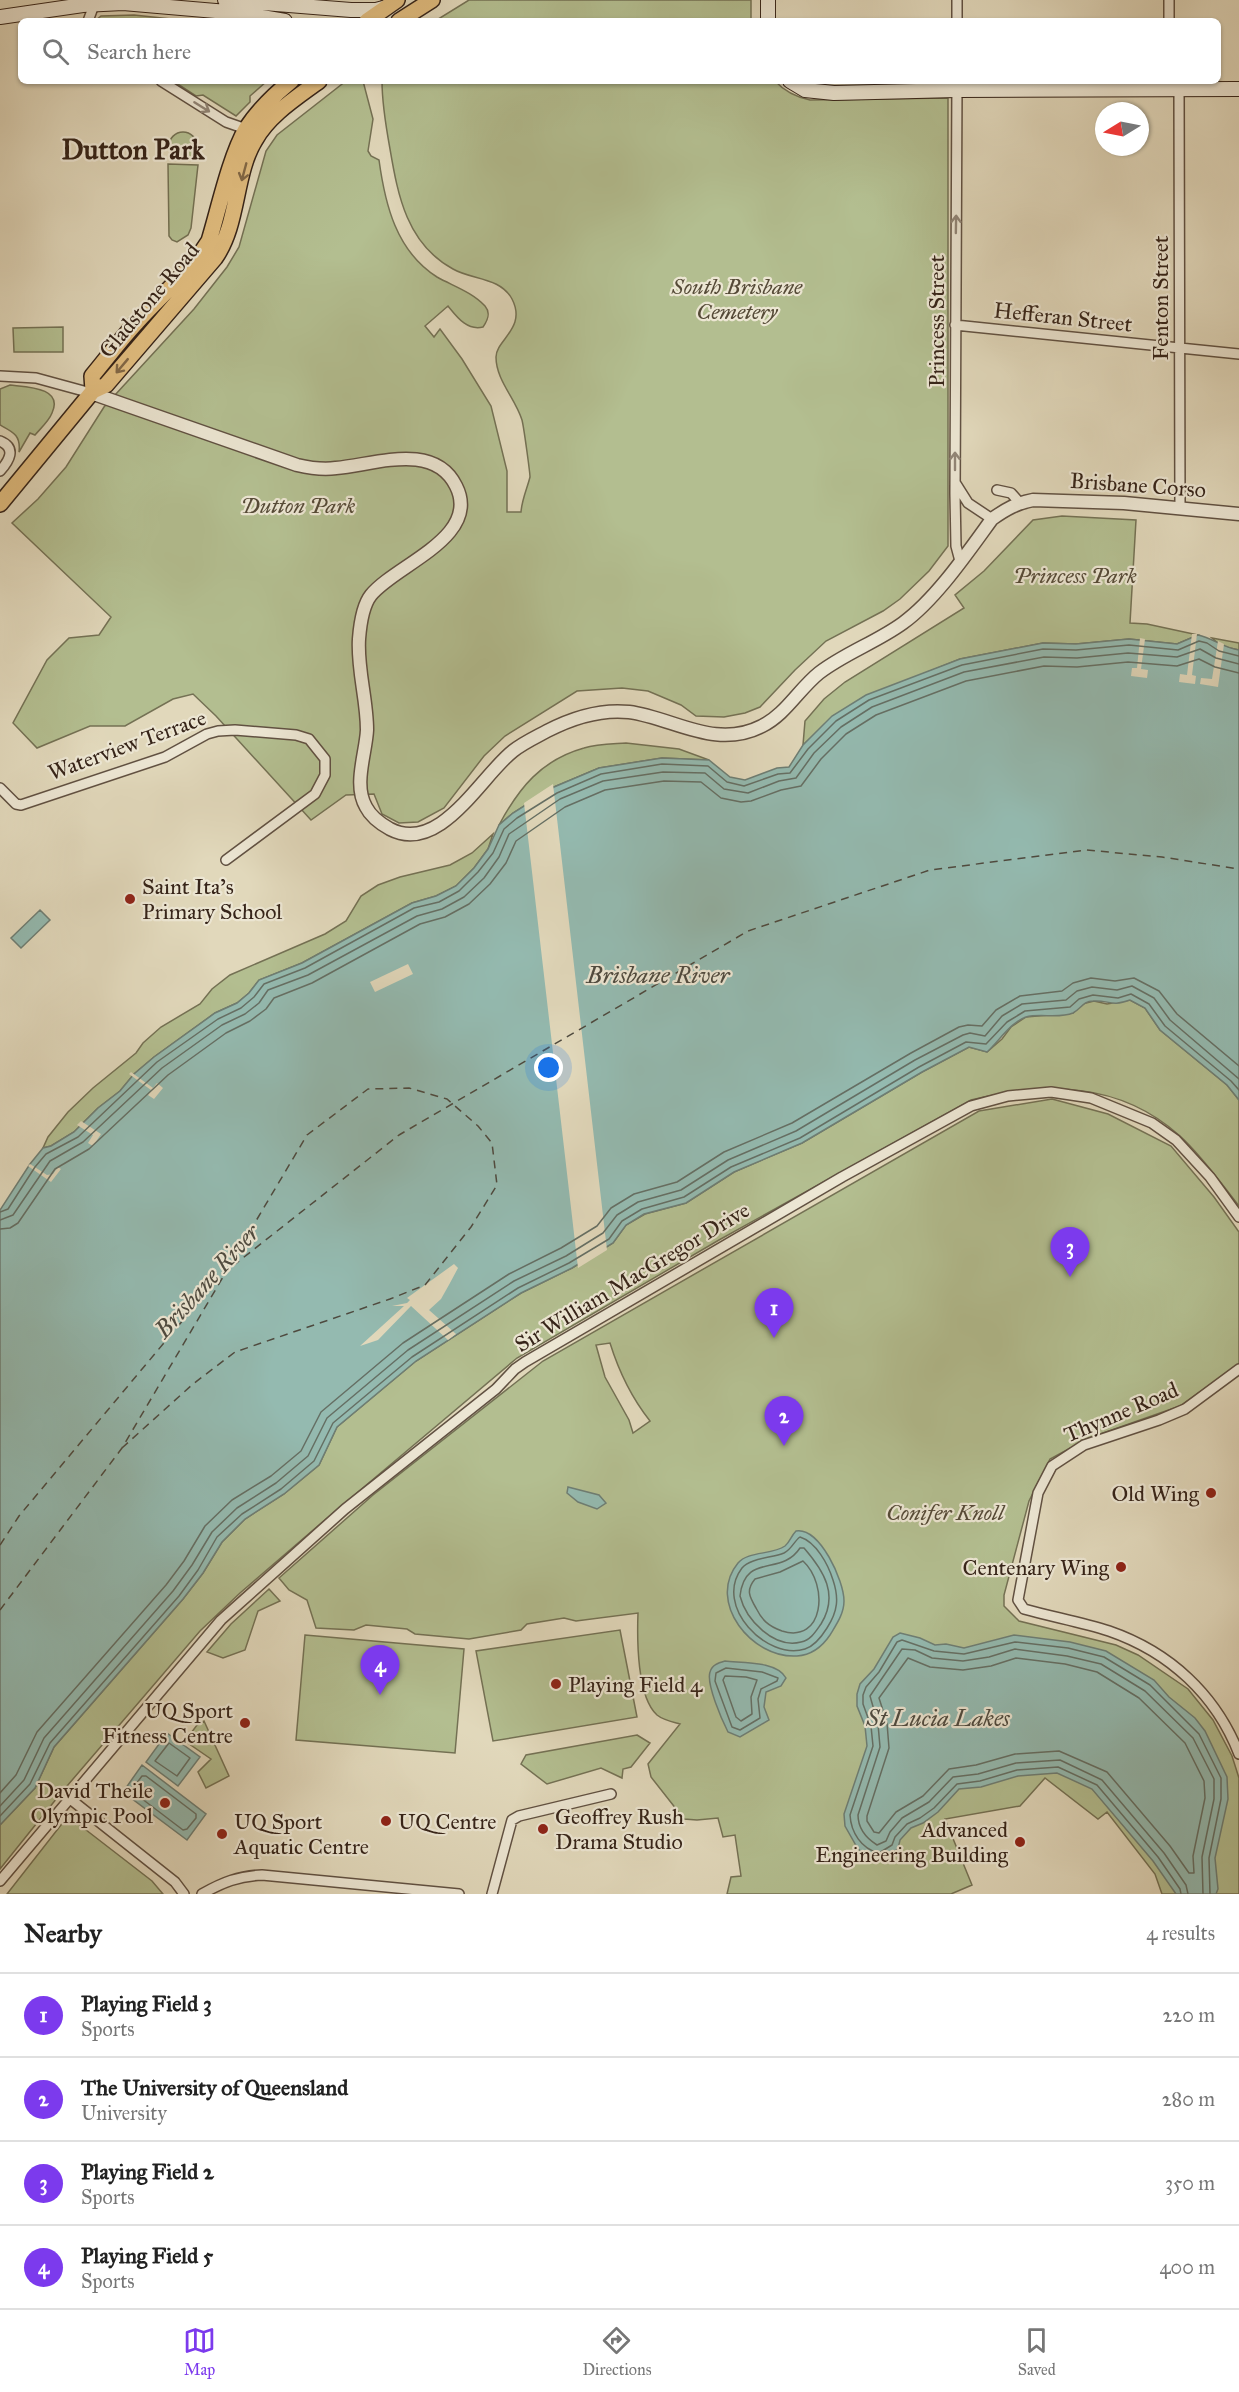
<!DOCTYPE html>
<html lang="en">
<head>
<meta charset="utf-8">
<style>
  :root { --surface:#fff; --page:#f6f6f6; --text:#222; --muted:#767676; --line:#e0e0e0; --accent:#7c3aed }
  body { margin:0; font-family:"IM FELL Great Primer",serif; background:var(--page); color:var(--text) }
  .compass { position:absolute; left:1095px; top:102px; width:54px; height:54px; border-radius:50%; background:var(--surface); box-shadow:0 2px 4px #0004; rotate:260deg }
  .you { position:absolute; left:549px; top:1068px; width:21px; height:21px; margin:-15px; border:4px solid #fff; border-radius:50%; background:#1a73e8; box-shadow:0 0 0 9px #1a73e833 }
  .badge { display:grid; place-items:center; width:39px; height:39px; border-radius:50%; background:var(--accent); color:#fff; font-size:20px; font-weight:700 }
  .pin { position:absolute; translate:-50% -50px; filter:drop-shadow(0 2px 3px #0008) }
  .pin::after { content:''; position:absolute; top:32px; width:21px; height:18px; background:inherit; clip-path:polygon(0 0,100% 0,50% 100%) }
  .list { margin:0; padding:0; list-style:none }
  h2 { display:flex; justify-content:space-between; align-items:center; height:78px; margin:0; padding:0 24px; font-size:26px }
  h2 small { font-size:20px; font-weight:400; color:var(--muted) }
  .list li { display:grid; grid-template-columns:39px 1fr auto; gap:18px; align-items:center; box-sizing:border-box; height:84px; padding:0 24px; border-top:2px solid var(--line) }
  .list b { display:block; font-size:22px; white-space:nowrap }
  .list p { margin:0; font-size:20px; white-space:nowrap; color:var(--muted) }
  .list em { font-size:20px; font-style:normal; color:var(--muted) }
  .icon { flex:none; width:33px; height:33px; fill:none; stroke:currentColor; stroke-width:2; stroke-linecap:round; stroke-linejoin:round }
  .map { position:relative; flex:none; width:1239px; height:1894px; overflow:hidden }
  .search { position:absolute; background:var(--surface); box-shadow:0 2px 4px #0004; left:18px; right:18px; top:18px; height:66px; display:flex; align-items:center; gap:15px; box-sizing:border-box; padding:0 21px; border-radius:9px; color:var(--muted); font-size:22px }
  .sheet { height:414px; background:var(--surface) }
  nav { display:flex; justify-content:space-around; align-items:center; box-sizing:border-box; height:84px; border-top:2px solid var(--line); background:var(--surface); font-size:16px; color:var(--muted) }
  nav a { display:grid; justify-items:center; gap:3px }
  nav .on { color:var(--accent) }
  .map>svg:first-child { display:block }
</style>
</head>
<body>
<div class="map">
<svg width="1239" height="1894" viewBox="0 0 1239 1894">
  <rect width="100%" height="100%" fill="#e1d8bb"/>
  <filter id="stains"><feTurbulence type="fractalNoise" baseFrequency=".00333" numOctaves="4"/><feColorMatrix values="0 0 0 0 .2 0 0 0 0 .09 0 0 0 0 .02 0 0 0 .5 -.17"/></filter>
  <radialGradient id="worn" r=".72"><stop offset=".6" stop-color="#630" stop-opacity="0"/><stop offset="1" stop-color="#630" stop-opacity=".3"/></radialGradient>
  <!-- green -->
  <path fill="#b3be90" stroke="#747154" stroke-width="1.5" fill-rule="evenodd" d="M469 0H751V21H435Z
    M134 15 190 21H95L101 16Z
    M173 81H267L250 96V102L236 116 203 95 196 96Z
    M346 81H363L373 119 368 151 371 156 379 160C385 204 396 251 437 277 453 286 472 292 485 306 491 313 488 320 483 327 467 331 457 317 448 306L425 326 434 337 440 329 462 359 491 406 507 471V512H521C522 499 527 489 530 477 530 473 524 428 522 420 515 398 496 380 496 357 496 340 527 328 512 299 500 277 472 280 453 269 407 244 398 196 390 149 386 127 382 103 382 81H775C785 92 796 97 810 100L948 98V546L929 571 900 599 883 611 826 641 795 670 760 707 745 713 724 717 696 716 681 705 648 691 622 688 577 691 505 736 484 756 444 808 418 822 399 823 382 814 374 794 346 795 311 820 216 716 193 694 173 699 125 726H90L37 748 13 723 47 660 69 638 99 635 111 617 12 523 38 499 66 467 104 407 194 309 227 267 239 247 266 151 277 135Z
    M169 146a14 14 0 1 1 28 0a14 14 0 1 1-28 0Z
    M168 164 198 165 191 228 188 235 177 242 172 240 169 236Z
    M63 327V352H14L13 328Z
    M10 385C26 387 64 387 52 413 49 421 40 429 35 435L30 433 19 452C21 435 13 432 0 425V389Z
    M1062 516 1136 520 1130 623 1147 624 1198 635 1177 644 1129 639 1076 644 1043 643 960 659 923 674 815 734 803 745 805 721 824 699 845 682 964 608 955 595 984 571 1033 520Z
    M1212 638 1239 643V650L1221 646Z
    M626 743 679 749 709 760 662 758 599 768 554 787 513 813 499 825C519 788 541 760 584 748 597 744 613 744 626 743Z
    M493 834 488 849 474 868 456 886 436 896 412 903 302 963 259 980 249 993 237 1003 215 1013 154 1057 134 1074 120 1091 98 1108 74 1132 51 1146 43 1148 48 1137 68 1112 93 1088 136 1053 143 1043 161 1027 200 1004 212 989 230 975 325 934 346 921 361 896 378 885 400 877 450 865 472 853Z
    M1130 1000 1145 1008 1160 1030 1227 1085 1239 1100V1206C1221 1183 1202 1156 1180 1136 1119 1081 1046 1082 971 1100L719 1240 517 1358 326 1519 240 1593 200 1631 61 1793 0 1869V1825L35 1788 54 1747 183 1599 203 1573 222 1542 245 1519 284 1494 319 1465 337 1427 416 1361 521 1293 572 1268 613 1243 626 1225 645 1214 686 1203 734 1172 802 1143 922 1072 969 1047 987 1052 1002 1039 1011 1027 1026 1017 1073 1013 1082 1004 1094 1001 1107 1004Z
    M1052 1099 1108 1114 1171 1146 1214 1197 1239 1232V1364L1180 1406 1089 1438 1050 1459 1029 1501 1004 1595V1606L1019 1621 1116 1645 1138 1655 1188 1689 1213 1720 1232 1756 1239 1778V1894H1162L1155 1874 1107 1812 1098 1819 1045 1778 1020 1806 945 1819 972 1885 951 1894H727L731 1877 741 1876 735 1835 723 1837 718 1818 697 1820 684 1819 651 1777 648 1764 680 1724C673 1722 663 1720 657 1715 637 1697 637 1640 638 1613L576 1621 564 1618 527 1624 521 1630 469 1639 415 1634 407 1629 366 1625 354 1630 316 1628 307 1600 289 1590 279 1578 373 1495 543 1361 979 1111ZM610 1343C619 1372 631 1397 650 1421L633 1433 629 1420 605 1377 596 1345Z
    M269 1589 280 1601 258 1611 245 1650 223 1658 207 1652 231 1624Z
    M620 1630 637 1717 493 1741 476 1651Z
    M305 1635 464 1649 455 1753 296 1740Z
    M204 1721 229 1776 206 1788 198 1772 211 1759 185 1741 197 1725Z
    M637 1735 650 1743 631 1767 623 1769 622 1778 601 1768 547 1784 521 1764 526 1755Z
    M68 1816 152 1881 163 1894H7Z"/>
  <!-- water -->
  <path fill="#94bab0" stroke="#6e7e74" stroke-width="1.5" d="M1198 635C1213 638 1223 648 1239 650V1100L1227 1085 1160 1030 1145 1008 1130 1000C1111 1007 1109 1000 1093 1001 1083 1001 1081 1009 1073 1013 1059 1019 1040 1013 1026 1017 1011 1022 999 1041 987 1052L969 1047 922 1072 802 1143 734 1172 686 1203 644 1214 626 1225 613 1243 572 1268 521 1293 416 1361 337 1427 319 1465 284 1494 245 1519 222 1542 203 1573 183 1599 54 1747 35 1788 0 1825V1210L30 1164 43 1148 51 1146 74 1132 98 1108 120 1091 134 1074 154 1057 215 1013 237 1003 249 993 259 980 302 963 412 903 436 896 456 886 474 868 488 849 499 825 513 813 554 787 599 768 662 758 709 760 730 777 745 780 777 768 789 767 803 745 832 716 866 695 960 659 1043 643 1076 644 1129 639 1177 644Z
    M40 910 50 920 21 948 11 938Z
    M568 1487 599 1495 606 1503 597 1509 578 1502 567 1493Z
    M796 1531C820 1527 844 1581 844 1601 844 1614 836 1625 830 1635 822 1647 812 1655 797 1656 752 1659 706 1602 738 1563 748 1551 772 1555 785 1546 790 1542 791 1536 796 1531Z
    M900 1633 920 1638 935 1645 946 1644 964 1648 1014 1635 1070 1642 1106 1651 1154 1680 1169 1697 1195 1718 1205 1731 1227 1777 1228 1799 1215 1858 1218 1889 1216 1894H1176L1153 1861 1092 1789 1057 1773 1018 1776 981 1787 959 1789 938 1812 923 1823 911 1828 900 1840 898 1849 881 1860 871 1858 858 1849 845 1826 844 1814 867 1746 865 1726 857 1706V1694L860 1684 874 1669 893 1637Z
    M725 1661C743 1663 777 1661 786 1678L781 1686 766 1692 764 1707 769 1720 740 1737 728 1732C722 1720 706 1684 710 1672 712 1665 718 1663 725 1661Z
    M167 1733 200 1757 178 1786 146 1762Z
    M142 1765 206 1814 187 1840 123 1792Z"/>
  <!-- pier -->
  <path fill="#e1d8bb" d="M1192 634H1197L1192 675 1196 676 1195 684 1179 682 1180 674 1187 675Z
    M1140 638 1145 639 1141 669 1148 670 1147 678 1131 676 1132 668H1137Z
    M1218 641 1224 644 1218 687 1200 684 1201 678 1212 679Z
    M553 784 607 1250 578 1268 524 803Z
    M408 964 413 974 375 992 370 982Z
    M131 1072 153 1088 157 1083 163 1088 154 1099 148 1095 151 1090 129 1074Z
    M81 1121 101 1134 93 1146 88 1143 93 1135 77 1125Z
    M30 1164 47 1175 53 1174 58 1167 61 1169 51 1182 28 1166Z
    M454 1264 458 1268 450 1283 441 1299 429 1310 456 1334 448 1340 411 1306 378 1340 360 1346 404 1306H392L407 1303 410 1300 407 1298Z"/>
  <g fill="none" stroke-linecap="round" stroke-linejoin="round">
    <!-- shore -->
    <path stroke="#656f64" stroke-width="1.5" d="M0 1212 8 1209 35 1167 46 1154 78 1137 157 1062 218 1019 241 1008 254 997 264 984 305 968 414 908 439 902 459 891 478 872 493 853 504 829 517 818 557 793 601 774 662 764 708 766 727 782 744 786 778 774 790 773 808 749 836 721 869 700 962 665 1043 649 1076 650 1129 645 1178 650 1199 641 1207 643 1219 651 1239 656
      M0 1220 13 1215 50 1161 83 1142 162 1068 222 1025 245 1014 259 1003 268 990 308 975 417 916 442 909 464 897 484 878 499 857 509 834 560 799 603 781 663 772 705 773 724 789 748 793 779 781 796 778 814 753 841 727 872 707 964 672 1044 657 1077 658 1128 653 1177 657 1200 649 1216 658 1239 664
      M0 1229 10 1228 18 1223 55 1169 89 1149 168 1075 226 1033 250 1021 266 1009 274 998 312 983 420 924 445 917 469 904 490 884 506 863 516 841 565 807 605 790 664 781 701 782 721 798 741 802 751 801 781 790 801 786 821 759 846 734 876 715 966 681 1044 666 1077 667 1128 662 1177 666 1199 659 1215 667 1239 673
      M800 1537C816 1542 828 1564 833 1580 839 1598 838 1611 827 1628 822 1636 815 1646 805 1649 767 1661 713 1606 742 1568 750 1558 772 1558 784 1553 792 1549 794 1541 800 1537Z
      M800 1548H804C824 1571 839 1595 821 1624 816 1631 811 1640 801 1642 774 1649 746 1620 740 1596 745 1552 781 1577 800 1548Z
      M803 1561C829 1585 824 1644 782 1631 768 1626 762 1620 756 1608 749 1596 746 1590 755 1579L780 1572Z
      M908 1658 930 1667 963 1670 991 1666 1016 1658 1065 1664 1097 1672 1139 1698 1185 1743 1204 1781 1205 1798 1193 1856 1194 1873H1189L1170 1846 1107 1772 1059 1751 1015 1754 976 1765 949 1769 923 1796 896 1812 879 1833 874 1832 867 1821V1816L889 1748 887 1723 879 1698Z
      M726 1668 762 1672 778 1678 777 1681 761 1689 758 1699 760 1718 740 1730 732 1727 715 1681 716 1673Z
      M725 1676 746 1677 757 1680 751 1697 752 1714 741 1721 736 1717 723 1680Z
      M169 1743 190 1758 177 1776 155 1761Z
      M142 1776H146L196 1814V1818L187 1829 183 1830 133 1792V1788Z
      M0 1793 16 1775 37 1732 166 1585 184 1561 205 1526 232 1500 271 1476 301 1451 321 1412 403 1343 509 1274 561 1248 597 1226 611 1208 634 1194 677 1182 724 1152 792 1123 911 1053 959 1027 968 1025 982 1026 996 1010 1020 996 1062 991 1073 983 1091 978 1115 981 1134 978 1159 991 1177 1014 1239 1066
      M0 1806 24 1780 44 1738 173 1591 192 1565 212 1532 237 1508 276 1483 308 1456 327 1418 408 1350 514 1281 566 1256 603 1233 617 1215 638 1202 681 1190 728 1160 796 1131 915 1060 963 1035 970 1033 985 1036 1002 1016 1022 1004 1066 1000 1077 991 1092 987 1117 990 1132 986 1154 998 1170 1020 1239 1079
      M0 1816 30 1784 50 1743 179 1596 198 1570 217 1537 242 1514 281 1489 314 1461 333 1423 412 1357 518 1288 569 1263 609 1239 622 1221 642 1209 684 1197 731 1167 800 1138 919 1067 966 1042 986 1044 1007 1022 1025 1011 1070 1007 1079 999 1093 995 1118 998 1131 994 1149 1004 1165 1026 1231 1081 1239 1090
      M1181 1894 1180 1889 1158 1857 1097 1785 1058 1767 1017 1770 980 1781 957 1784 934 1808 920 1818 907 1824 895 1837 892 1845 879 1853C861 1849 851 1832 850 1815L873 1746 871 1726 863 1704V1695L866 1687 879 1672 897 1642 902 1640 934 1651 964 1654 1015 1642 1068 1648 1104 1657 1150 1685 1199 1734 1221 1778V1799L1209 1858 1210 1894
      M1188 1894 1186 1885 1164 1853 1102 1780 1060 1760 1016 1763 978 1774 953 1777 929 1802 902 1818 890 1832 886 1841 877 1845C866 1838 858 1829 858 1815L880 1747 878 1724 870 1696 902 1649 915 1650 932 1658 963 1661 989 1657 1015 1649 1067 1656 1101 1664 1145 1691 1193 1738 1214 1779V1799L1202 1857 1203 1894"/>
    <!-- ferry -->
    <path stroke="#4e4a3f" stroke-width="1.5" stroke-dasharray="8 6" stroke-linecap="butt" d="M122 1448 193 1384 235 1352 390 1299 425 1285 471 1227 497 1185 492 1143 478 1126 447 1099 409 1088 368 1089 307 1135 228 1268
      M0 1545 19 1516 220 1276 399 1135 748 931 930 870 1086 850 1162 857 1239 869
      M0 1610 122 1448 226 1272"/>
    <defs>
      <path id="minor" d="M1169 0V21
        M88 21 94 5
        M957 21V0
        M161 81 226 122 246 129
        M957 81 955 494 956 546 960 561
        M1179 88 1180 508
        M955 325 1239 354
        M0 376 36 378 91 393
        M0 441C17 448 9 461 0 471
        M956 484 968 503 992 519
        M997 490 1011 493 1019 502
        M0 788 16 804 21 805 165 757 207 734 218 731 235 730 296 735 309 739 325 759V775L315 794 226 860
        M1239 1369 1185 1409 1159 1420 1084 1445 1052 1466 1038 1493 1018 1600 1024 1609C1052 1617 1082 1622 1109 1631 1170 1652 1216 1695 1239 1754
        M69 1798 175 1882 184 1894
        M0 1881 221 1620 345 1509 496 1389 515 1369 525 1362 842 1177 971 1106 1008 1096 1051 1092 1091 1098 1152 1123 1176 1140 1210 1177 1239 1217
        M202 1894C223 1882 239 1876 262 1875L459 1894
        M492 1894 512 1820 519 1816 611 1794"/>
      <path id="tertiary" d="M91 393 297 465C310 468 323 470 336 468 374 465 434 441 456 486 482 537 395 565 371 595 363 605 360 626 359 639 357 669 367 699 367 730 366 753 353 785 366 807 371 817 381 824 390 829 440 855 481 776 513 751 523 743 536 737 547 731 572 718 601 709 629 712 674 718 715 750 762 726 785 715 799 689 819 673 845 653 877 642 903 623 936 599 968 552 992 519 1006 509 1017 503 1033 500L1124 503 1239 514"/>
      <path id="secondary" d="M225 0 351 10H376L387 7
        M0 17 83 5 123 3 239 13 285 21
        M768 21V0
        M790 81 805 90 834 93 957 90 1239 89"/>
      <path id="primary" d="M367 21 397 0
        M399 21 432 0
        M93 391 92 376C107 358 121 339 137 322 161 295 190 272 209 241 219 208 230 157 246 129 258 110 274 95 291 81
        M0 504 93 391 106 385 215 258C239 224 234 174 255 140 269 115 296 98 319 81"/>
    </defs>
    <!-- minor casing -->
    <use href="#minor" stroke="#615142" stroke-width="12"/>
    <!-- tertiary casing -->
    <use href="#tertiary" stroke="#615142" stroke-width="15"/>
    <!-- secondary casing -->
    <use href="#secondary" stroke="#362419" stroke-width="16"/>
    <!-- primary casing -->
    <use href="#primary" stroke="#362419" stroke-width="18"/>
    <!-- minor -->
    <use href="#minor" stroke="#ece6d3" stroke-width="9"/>
    <!-- tertiary -->
    <use href="#tertiary" stroke="#ece6d3" stroke-width="12"/>
    <!-- secondary -->
    <use href="#secondary" stroke="#ece6d3" stroke-width="14"/>
    <!-- primary -->
    <use href="#primary" stroke="#e0bc7e" stroke-width="15"/>
  </g>
  <!-- one-way arrows -->
  <defs><path id="oneway-shaft" d="M-6 0H5M1.5-3L5.5 0L1.5 3" fill="none" stroke-width="1.6" stroke-linecap="round" stroke-linejoin="round" transform="scale(1.5)"/></defs>
  <g stroke="#918576">
    <use href="#oneway-shaft" transform="translate(202 107) rotate(32)"/>
    <use href="#oneway-shaft" transform="translate(956 224) rotate(-89)"/>
    <use href="#oneway-shaft" transform="translate(955 461) rotate(-90)"/>
  </g>
  <g stroke="#826846">
    <use href="#oneway-shaft" transform="translate(244 172) rotate(105)"/>
    <use href="#oneway-shaft" transform="translate(122 366) rotate(130)"/>
  </g>
  <!-- markers -->
  <g fill="#8f2418" stroke="#ece6d3" stroke-width="2">
    <circle cx="130" cy="899" r="6"/>
    <circle cx="1211" cy="1493" r="6"/>
    <circle cx="1121" cy="1567" r="6"/>
    <circle cx="556" cy="1684" r="6"/>
    <circle cx="245" cy="1723" r="6"/>
    <circle cx="165" cy="1803" r="6"/>
    <circle cx="386" cy="1821" r="6"/>
    <circle cx="543" cy="1829" r="6"/>
    <circle cx="222" cy="1834" r="6"/>
    <circle cx="1020" cy="1842" r="6"/>
  </g>
  <g text-anchor="middle" dominant-baseline="central" stroke-width="4.5" stroke-linejoin="round" paint-order="stroke">
    <!-- park labels -->
    <g font-size="22" font-style="italic" fill="#554a37" stroke="#ece6d3">
      <text x="737" y="286">South Brisbane<tspan x="737" dy="25">Cemetery</tspan></text>
      <text x="298" y="505">Dutton Park</text>
      <text x="1075" y="575">Princess Park</text>
      <text x="945" y="1512">Conifer Knoll</text>
    </g>
    <!-- street labels -->
    <g font-size="22" fill="#362419" stroke="#ece6d3">
      <text transform="translate(1160 298) rotate(-90)">Fenton Street</text>
      <text transform="translate(149 300) rotate(-50)">Gladstone Road</text>
      <text transform="translate(1063 317) rotate(6)">Hefferan Street</text>
      <text transform="translate(936 321) rotate(-90)">Princess Street</text>
      <text transform="translate(1138 485) rotate(4)">Brisbane Corso</text>
      <text transform="translate(127 745) rotate(-20)">Waterview Terrace</text>
      <text transform="translate(632 1277) rotate(-31)">Sir William MacGregor Drive</text>
      <text transform="translate(1121 1412) rotate(-23)">Thynne Road</text>
    </g>
    <!-- poi labels -->
    <g font-size="22" fill="#362419" stroke="#ece6d3" text-anchor="start">
      <text x="142" y="886">Saint Ita's<tspan x="142" dy="25">Primary School</tspan></text>
      <text x="1199" y="1493" text-anchor="end">Old Wing</text>
      <text x="1109" y="1567" text-anchor="end">Centenary Wing</text>
      <text x="568" y="1684">Playing Field 4</text>
      <text x="233" y="1710" text-anchor="end">UQ Sport<tspan x="233" dy="25">Fitness Centre</tspan></text>
      <text x="153" y="1790" text-anchor="end">David Theile<tspan x="153" dy="25">Olympic Pool</tspan></text>
      <text x="555" y="1816">Geoffrey Rush<tspan x="555" dy="25">Drama Studio</tspan></text>
      <text x="234" y="1821">UQ Sport<tspan x="234" dy="25">Aquatic Centre</tspan></text>
      <text x="398" y="1821">UQ Centre</text>
      <text x="1008" y="1829" text-anchor="end">Advanced<tspan x="1008" dy="25">Engineering Building</tspan></text>
    </g>
    <!-- water labels -->
    <g font-size="24" font-style="italic" fill="#4e4a3f" stroke="#ece6d3">
      <text x="658" y="975">Brisbane River</text>
      <text transform="translate(207 1281) rotate(-48)">Brisbane River</text>
      <text x="938" y="1718">St Lucia Lakes</text>
    </g>
    <!-- district labels -->
    <g font-size="28" font-weight="bold" fill="#362419" stroke="#ece6d3">
      <text x="133" y="149">Dutton Park</text>
    </g>
  </g>
  <rect width="100%" height="100%" filter="url(#stains)"/>
  <rect width="100%" height="100%" fill="url(#worn)"/>
</svg>
<svg class="compass" viewBox="-18 -18 36 36"><path d="M0-13l5 13h-10z" fill="#e53935"/><path d="M0 13l5-13h-10z" fill="#767676"/></svg>
<div class="you"></div>
<div class="pin badge" style="left:774px;top:1338px">1</div>
<div class="pin badge" style="left:784px;top:1446px">2</div>
<div class="pin badge" style="left:1070px;top:1277px">3</div>
<div class="pin badge" style="left:380px;top:1695px">4</div>
<div class="search"><svg class="icon" aria-label="search" viewBox="0 0 24 24"><circle cx="10" cy="10" r="6"/><path d="M15 15l6 6"/></svg>Search here</div>
</div>
<section class="sheet">
<h2>Nearby<small>4 results</small></h2>
<ul class="list">
<li><span class="badge">1</span><div><b>Playing Field 3</b><p>Sports</p></div><em>220 m</em></li>
<li><span class="badge">2</span><div><b>The University of Queensland</b><p>University</p></div><em>280 m</em></li>
<li><span class="badge">3</span><div><b>Playing Field 2</b><p>Sports</p></div><em>350 m</em></li>
<li><span class="badge">4</span><div><b>Playing Field 5</b><p>Sports</p></div><em>400 m</em></li>
</ul>
</section>
<nav>
<a class="on"><svg class="icon" aria-label="map" viewBox="0 0 24 24"><path d="M3 6l6-2 6 2 6-2v14l-6 2-6-2-6 2zM9 4v14M15 6v14"/></svg>Map</a>
<a><svg class="icon" aria-label="directions" viewBox="0 0 24 24"><path d="M12 3l9 9-9 9-9-9zM9 14v-3h6M13 9l2 2-2 2"/></svg>Directions</a>
<a><svg class="icon" aria-label="saved" viewBox="0 0 24 24"><path d="M7 4h10v16l-5-4-5 4z"/></svg>Saved</a>
</nav>
</body>
</html>
